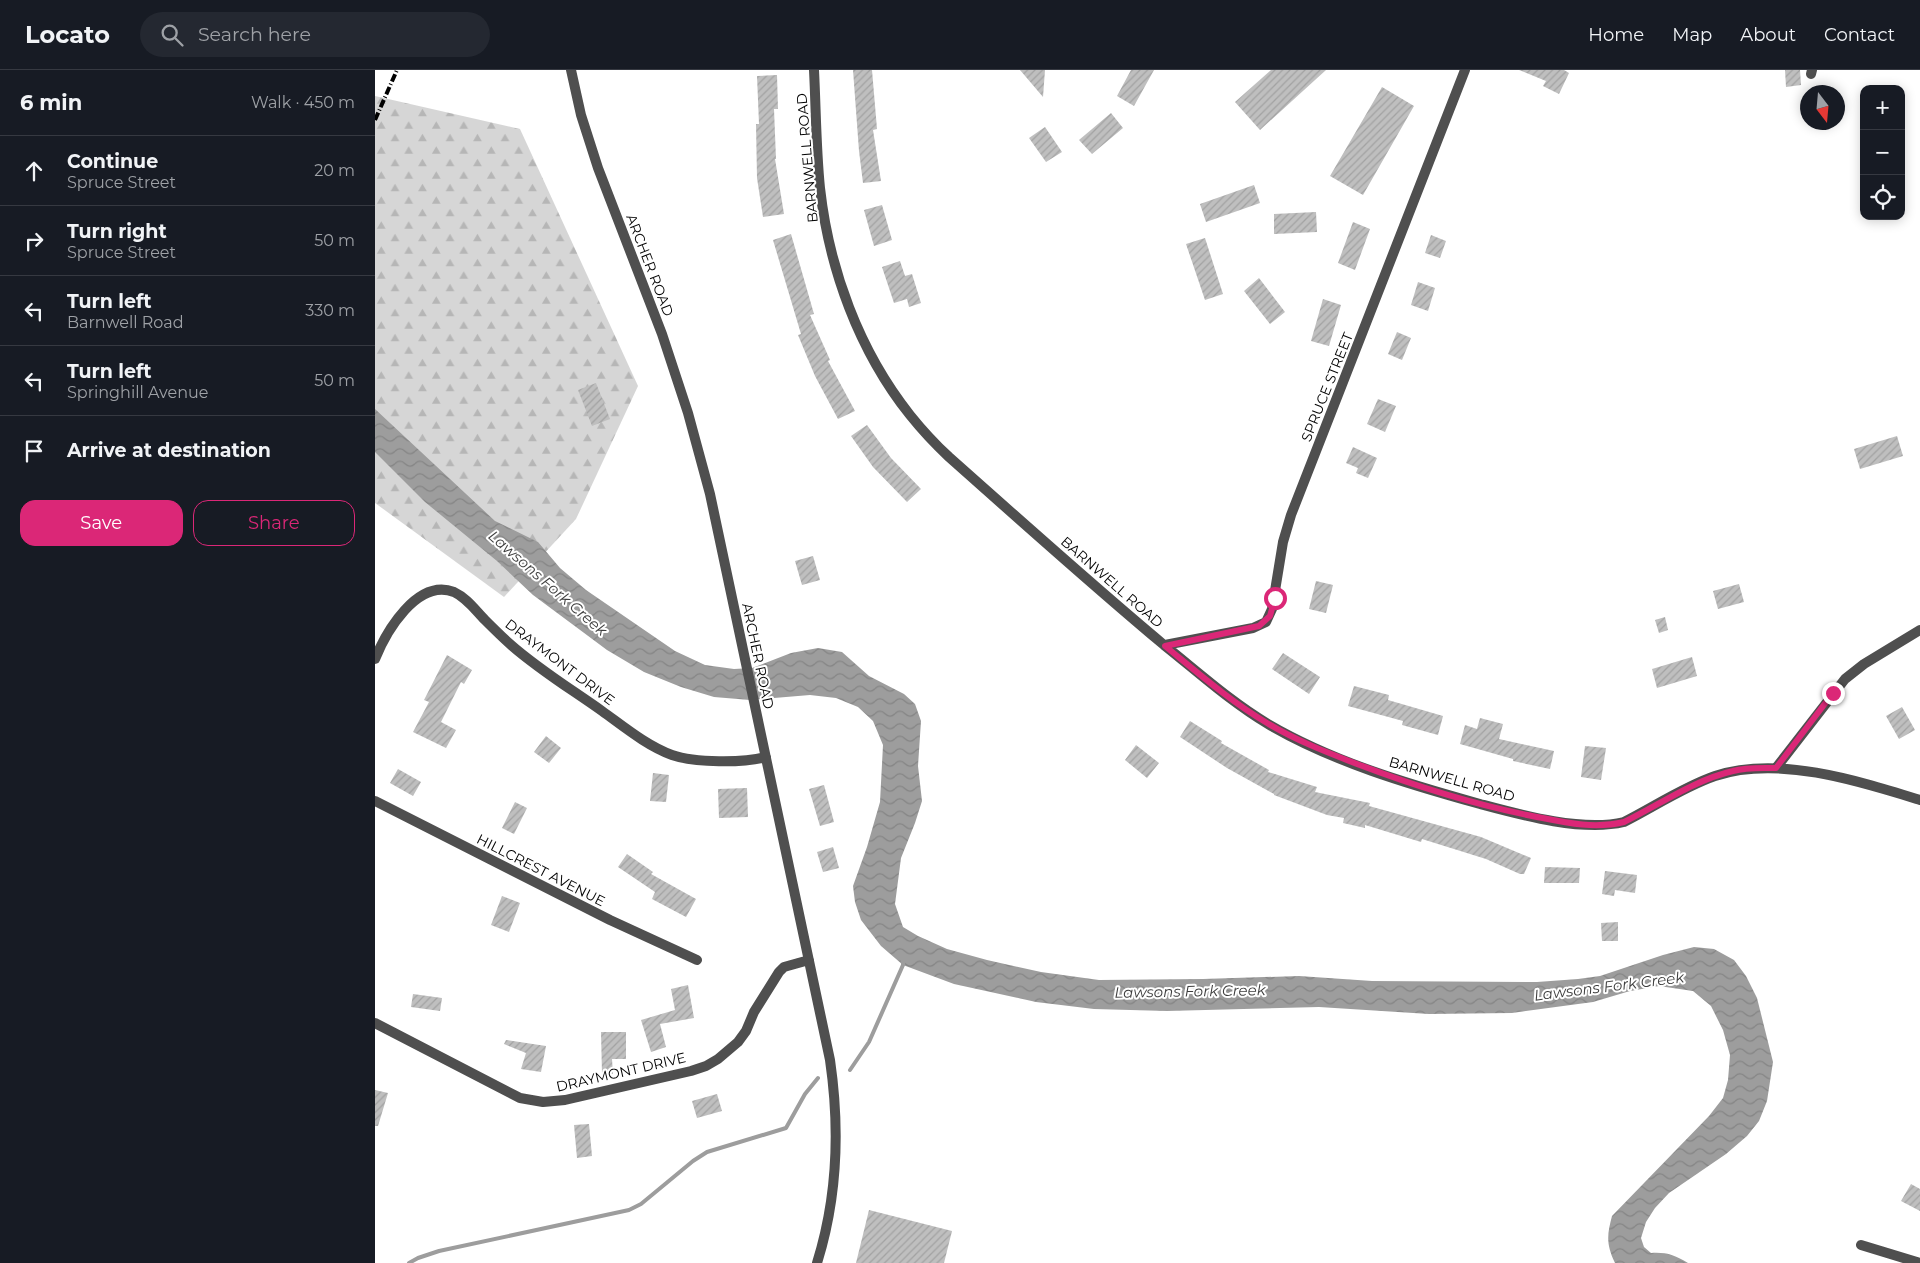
<!DOCTYPE html>
<html lang="en">
<head>
<meta charset="utf-8">
<style>
  :root { --surface:#171b24; --page:#242831; --text:#f1f3f6; --muted:#9ea1a6; --line:#363941; --accent:#db2777 }
  body { margin:0; font-family:Montserrat,sans-serif; background:var(--page); color:var(--text) }
  .controls { position:absolute; right:15px; top:15px; display:grid; overflow:hidden; border-radius:10px; box-shadow:0 2px 12px #0003 }
  .controls button { width:45px; height:45px; display:grid; place-items:center; padding:0; border:0; border-bottom:1px solid var(--line); background:var(--surface); color:var(--text); font:25px sans-serif }
  .compass { position:absolute; left:1425px; top:15px; width:45px; height:45px; border-radius:50%; background:var(--surface); box-shadow:0 2px 12px #0003; rotate:164deg }
  .stop { position:absolute; width:15px; height:15px; margin:-11px; border:4px solid #db2777; border-radius:50%; background:#fff }
  .stop.end { background:#db2777; border-color:#fff; box-shadow:0 1px 5px #0008 }
  .list { margin:0; padding:0; list-style:none }
  h2 { display:flex; justify-content:space-between; align-items:center; height:65px; margin:0; padding:0 20px; font-size:21px }
  h2 small { font-size:16px; font-weight:400; color:var(--muted) }
  .list li { display:grid; grid-template-columns:32px 1fr auto; gap:15px; align-items:center; box-sizing:border-box; height:70px; padding:0 20px; border-top:1px solid var(--line) }
  .list b { display:block; font-size:19px; white-space:nowrap }
  .list p { margin:0; font-size:16px; white-space:nowrap; color:var(--muted) }
  .list em { font-size:16px; font-style:normal; color:var(--muted) }
  .actions { display:flex; gap:10px; padding:15px 20px }
  .actions a { flex:1; padding:11px 0; border:1px solid var(--accent); border-radius:15px; text-align:center; font-size:18px; color:var(--accent) }
  .actions .main { background:var(--accent); color:#fff }
  .icon { flex:none; width:28px; height:28px; fill:none; stroke:currentColor; stroke-width:2; stroke-linecap:round; stroke-linejoin:round }
  .map { position:relative; flex:none; width:1545px; height:1193px; overflow:hidden }
  header { display:flex; align-items:center; gap:30px; box-sizing:border-box; height:70px; padding:0 25px; background:var(--surface); border-bottom:1px solid var(--line) }
  header strong { font-size:24px }
  nav { display:flex; gap:28px; margin-inline-start:auto; font-size:18px }
  .search { width:350px; height:45px; background:var(--page); display:flex; align-items:center; gap:12px; box-sizing:border-box; padding:0 18px; border-radius:28px; color:var(--muted); font-size:19px }
  main { display:flex }
  aside { flex:1; background:var(--surface) }
  .map>svg:first-child { display:block }
</style>
</head>
<body>
<header>
<strong>Locato</strong>
<div class="search"><svg class="icon" aria-label="search" viewBox="0 0 24 24"><circle cx="10" cy="10" r="6"/><path d="M15 15l6 6"/></svg>Search here</div>
<nav><a>Home</a><a>Map</a><a>About</a><a>Contact</a></nav>
</header>
<main>
<aside>
<h2>6 min<small>Walk · 450 m</small></h2>
<ul class="list">
<li><svg class="icon" aria-label="ahead" viewBox="0 0 24 24"><path d="M12 20V5M6 11l6-6 6 6"/></svg><div><b>Continue</b><p>Spruce Street</p></div><em>20 m</em></li>
<li><svg class="icon" aria-label="right" viewBox="0 0 24 24"><path d="M7 20v-9h11M14 6l5 5-5 5"/></svg><div><b>Turn right</b><p>Spruce Street</p></div><em>50 m</em></li>
<li><svg class="icon" aria-label="left" viewBox="0 0 24 24"><path d="M17 20v-9H6M10 6l-5 5 5 5"/></svg><div><b>Turn left</b><p>Barnwell Road</p></div><em>330 m</em></li>
<li><svg class="icon" aria-label="left" viewBox="0 0 24 24"><path d="M17 20v-9H6M10 6l-5 5 5 5"/></svg><div><b>Turn left</b><p>Springhill Avenue</p></div><em>50 m</em></li>
<li><svg class="icon" aria-label="arrive" viewBox="0 0 24 24"><path d="M6 21V4h12l-3 4 3 4H6"/></svg><div><b>Arrive at destination</b></div></li>
</ul>
<div class="actions"><a class="main">Save</a><a>Share</a></div>
</aside>
<div class="map">
<svg width="1545" height="1193" viewBox="0 0 1545 1193">
  <defs>
    <pattern id="forest-firs" width="22" height="20" patternUnits="userSpaceOnUse" patternTransform="scale(1.25)"><rect width="22" height="20" fill="#d6d6d6"/><path d="M5 1l3.5 6h-7zM16 11l3.5 6h-7z" fill="#b6b6b6"/></pattern>
    <pattern id="water-waves" width="16" height="10" patternUnits="userSpaceOnUse" patternTransform="scale(1.25)"><rect width="16" height="10" fill="#9d9d9d"/><path d="M0 5q4-4 8 0t8 0" fill="none" stroke="#858585"/></pattern>
    <pattern id="building-hatch" width="6" height="6" patternUnits="userSpaceOnUse" patternTransform="scale(1.25)"><rect width="6" height="6" fill="#bfbfbf"/><path d="M-1 1l2-2M0 6l6-6M5 7l2-2" fill="none" stroke="#a2a2a2"/></pattern>
  </defs>
  <rect width="100%" height="100%" fill="#fff"/>
  <!-- forest -->
  <path fill="url(#forest-firs)" d="M0 26 145 59 263 316 201 449 129 527 0 433Z"/>
  <!-- water -->
  <path fill="url(#water-waves)" d="M0 339 120 451 163 472 185 498 211 520 300 581 330 595 359 599 377 598 416 583 443 578 467 582 494 606 529 624 540 634 546 651 543 696 547 731 540 753 526 788 520 834 528 857 543 866 572 879 612 890 666 902 724 910 828 909 924 906 997 911 1162 912 1203 909 1225 906 1288 885 1319 877 1339 879 1359 890 1371 906 1382 928 1398 992 1392 1031 1384 1051 1372 1066 1351 1084 1294 1123 1280 1138 1271 1152 1266 1168 1269 1177 1276 1183C1291 1182 1300 1185 1313 1193H1240C1231 1174 1232 1165 1237 1146L1334 1046 1348 1028 1353 1010 1355 985 1348 960 1336 936 1318 921 1284 916 1255 921 1218 932 1137 943 1054 944 944 937 792 941 719 939 661 932 579 914 528 895 506 876 486 850 480 832 478 816 492 777 505 732 508 675 498 651 483 637 461 628 435 625 375 630 339 627 306 617 269 602 232 580 158 525 122 491 50 432 0 382Z"/>
  <g fill="none" stroke-linecap="round" stroke-linejoin="round">
    <!-- stream -->
    <path stroke="#9d9d9d" stroke-width="4" d="M475 1000 494 972 528 895V891
      M34 1193 43 1188 64 1181 254 1140 266 1134 318 1091 332 1082 411 1058 430 1024 443 1008"/>
  </g>
  <!-- building -->
  <path fill="url(#building-hatch)" d="M478 0H497L502 59 498 60 506 111 488 113 484 81Z
    M645 0H670L668 27Z
    M756 0H779L759 36 742 26Z
    M896 0H951L885 60 860 32Z
    M1144 0H1189L1194 3 1184 24 1168 16 1171 11Z
    M1410 0H1425L1426 15 1411 17Z
    M402 5 403 39H399L401 89H400L409 144 388 147 382 108 381 54H384L382 6Z
    M1007 17 1039 36 988 125 955 106Z
    M736 43 748 58 717 84 704 70Z
    M670 57 687 82 671 92 654 68Z
    M879 115 885 133 831 152 825 134Z
    M507 135 517 170 499 176 489 140Z
    M941 142 942 162 899 164V144Z
    M978 152 995 159 980 200 963 193Z
    M416 164 439 244 435 245 455 290 453 291 480 341 463 349 440 306 423 265 426 264 398 170Z
    M1056 165 1071 171 1065 188 1050 183Z
    M830 168 848 224 830 230 811 174Z
    M525 191 530 206 537 204 546 233 534 237 532 229 519 233 507 197Z
    M884 208 910 242 895 254 869 221Z
    M1043 212 1060 218 1053 241 1036 235Z
    M948 229 966 235 954 276 936 271Z
    M1022 262 1036 268 1027 290 1013 284Z
    M221 313 235 349 217 356 203 320Z
    M1003 329 1021 336 1010 362 992 354Z
    M492 355 516 388 546 419 532 432 498 397 476 366Z
    M1522 366 1528 386 1485 399 1479 379Z
    M978 377 1002 388 993 408 981 403 983 398 971 393Z
    M438 486 445 510 427 515 420 491Z
    M941 511 958 515 951 543 934 539Z
    M1364 514 1369 532 1343 539 1338 521Z
    M1290 547 1293 560 1284 563 1280 550Z
    M908 583 945 607 934 624 897 599Z
    M72 585 97 600 89 614 86 612 66 652 81 660 71 678 38 662 54 632 49 630Z
    M1317 587 1322 606 1282 618 1277 599Z
    M979 616 1014 625 1013 630 1068 646 1063 665 1027 655 1028 651 973 636Z
    M1527 637 1540 660 1524 669 1511 646Z
    M1105 648 1128 654 1124 669 1179 681 1175 699 1138 691V689L1085 674 1090 655 1102 659Z
    M815 651 847 671 846 673 894 700 893 702 942 717 940 722 995 733 994 736 1106 767 1156 788 1149 804H1145L1111 789 1047 769 1046 772 990 755V758L968 753 969 748 952 745 899 725V724L852 698 805 667Z
    M171 666 186 678 174 693 159 682Z
    M761 675 784 693 772 708 750 690Z
    M1210 676 1231 678 1226 710 1206 707Z
    M23 699 46 712 38 726 15 713Z
    M278 703 294 705 291 732 275 731Z
    M449 715 459 752 445 756 434 719Z
    M372 718 373 747 344 748 343 719Z
    M140 732 152 738 139 764 127 758Z
    M458 777 464 798 448 802 442 782Z
    M252 784 278 802 276 804 321 829 311 847 277 829 280 822 243 797Z
    M1170 797 1205 798 1204 813H1169Z
    M1230 801 1262 805 1260 823 1240 820 1239 826 1227 824Z
    M127 826 145 833 134 862 116 855Z
    M1243 852V871H1227L1226 853Z
    M313 915 319 948 285 954 291 977 276 982 266 950 300 940 296 919Z
    M38 924 67 928 65 941 36 937Z
    M226 962H251V989H237L238 1004H227Z
    M131 970 171 976 166 1002 146 999 151 983 129 974Z
    M0 1020 13 1023 3 1056H0Z
    M342 1024 347 1041 322 1048 317 1031Z
    M214 1054 217 1086 202 1088 199 1055Z
    M1536 1114 1545 1119V1141L1526 1131Z
    M494 1140 577 1161 569 1193H481Z"/>
  <g fill="none" stroke-linecap="round" stroke-linejoin="round">
    <!-- street -->
    <path stroke="#4f4f4f" stroke-width="10" d="M196 0 206 45 223 98 287 264 313 343 335 424 455 990C465 1059 463 1126 442 1193
      M439 0C441 39 441 79 445 118 454 199 484 281 535 345 547 360 560 374 574 387 645 450 716 514 789 575 823 602 856 632 893 654 958 692 1033 714 1105 734 1146 745 1207 762 1249 752 1279 737 1308 717 1340 706 1403 685 1484 711 1545 730
      M1436 4 1437 0
      M790 575 878 558 891 552 897 539 908 472 916 445 1090 0
      M0 589C11 562 42 508 79 522 92 528 101 541 110 550 118 558 126 566 135 574 163 599 196 619 227 641 248 656 272 676 297 685 320 693 368 693 391 687
      M1401 698 1470 609 1489 594 1545 560
      M0 731 235 850 322 890
      M0 953 145 1028 168 1032 190 1030 316 1001 331 996 343 989 363 972 371 961 379 942 404 902 409 897 434 890
      M1486 1175 1545 1193"/>
    <!-- rail -->
    <path stroke="#000" stroke-width="4" stroke-dasharray="8 2.5 1 2.5" stroke-linecap="butt" d="M0 50 22 0"/>
  </g>
  <g fill="none" stroke-linecap="round" stroke-linejoin="round">
    <!-- route -->
    <path stroke="#db2777" stroke-width="6" d="M900 528 895 546 884 556 790 576C823 603 855 631 892 653 920 670 951 682 982 694 1037 715 1094 733 1152 745 1184 751 1216 760 1249 752 1284 735 1319 710 1358 701 1372 697 1386 698 1401 698L1458 623"/>
  </g>
  <g text-anchor="middle" dominant-baseline="central" stroke-width="4" stroke-linejoin="round" paint-order="stroke">
    <!-- street labels -->
    <g font-size="14" fill="#000" stroke="#fff">
      <text transform="translate(432 88) rotate(-95)">BARNWELL ROAD</text>
      <text transform="translate(275 195) rotate(69)">ARCHER ROAD</text>
      <text transform="translate(952 317) rotate(-68)">SPRUCE STREET</text>
      <text transform="translate(737 512) rotate(41)">BARNWELL ROAD</text>
      <text transform="translate(383 586) rotate(78)">ARCHER ROAD</text>
      <text transform="translate(185 592) rotate(37)">DRAYMONT DRIVE</text>
      <text transform="translate(1077 709) rotate(16)">BARNWELL ROAD</text>
      <text transform="translate(166 800) rotate(27)">HILLCREST AVENUE</text>
      <text transform="translate(246 1002) rotate(-13)">DRAYMONT DRIVE</text>
    </g>
    <!-- water labels -->
    <g font-size="15" font-style="italic" fill="#3e3e3e" stroke="#fff">
      <text transform="translate(173 513) rotate(41)">Lawsons Fork Creek</text>
      <text transform="translate(1234 916) rotate(-7)">Lawsons Fork Creek</text>
      <text transform="translate(815 921) rotate(-1)">Lawsons Fork Creek</text>
    </g>
  </g>
</svg>
<div class="controls">
<button>+</button>
<button>−</button>
<button><svg class="icon" aria-label="locate" viewBox="0 0 24 24"><circle cx="12" cy="12" r="6"/><path d="M12 2v4M12 18v4M2 12h4M18 12h4"/></svg></button>
</div>
<svg class="compass" viewBox="-18 -18 36 36"><path d="M0-13l5 13h-10z" fill="#e53935"/><path d="M0 13l5-13h-10z" fill="#9ea1a6"/></svg>
<div class="stop" style="left:900px;top:528px"></div>
<div class="stop end" style="left:1458px;top:623px"></div>
</div>
</main>
</body>
</html>
